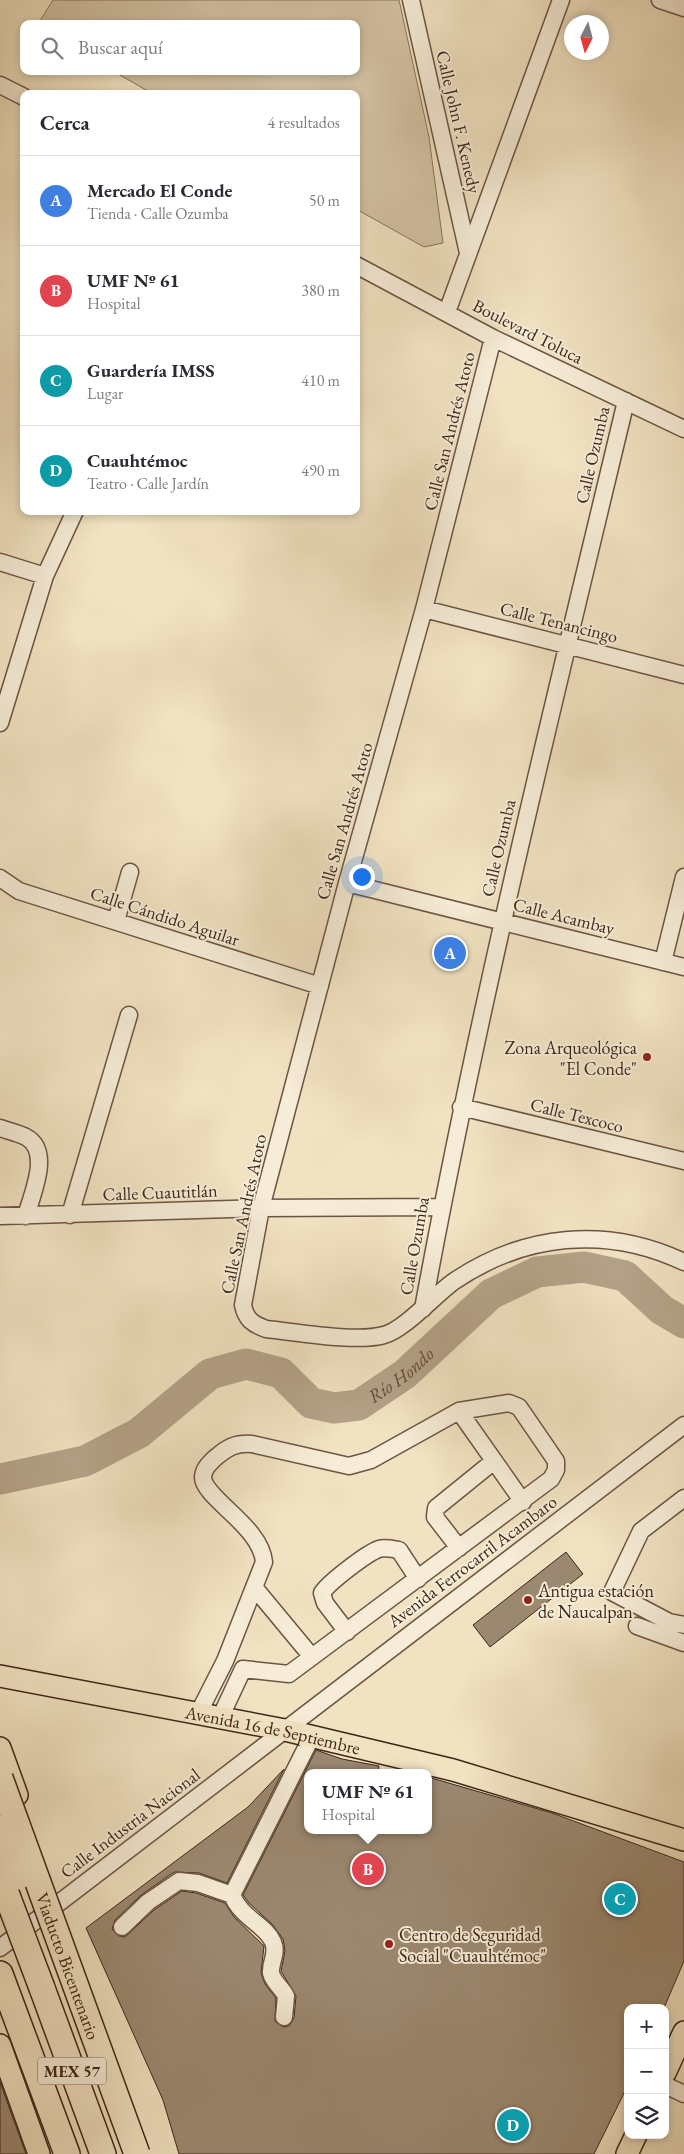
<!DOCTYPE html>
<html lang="es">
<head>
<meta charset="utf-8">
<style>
  :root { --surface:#fff; --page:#f7f7f7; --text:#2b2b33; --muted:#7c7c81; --line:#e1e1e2; --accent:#8f2418 }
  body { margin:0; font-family:"EB Garamond",serif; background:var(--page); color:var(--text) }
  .controls { position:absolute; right:15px; bottom:15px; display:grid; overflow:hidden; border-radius:10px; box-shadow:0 2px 8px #0003 }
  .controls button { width:45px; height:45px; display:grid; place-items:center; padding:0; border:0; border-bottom:1px solid var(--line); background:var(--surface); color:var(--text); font:25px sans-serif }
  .compass { position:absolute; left:564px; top:15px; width:45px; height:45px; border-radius:50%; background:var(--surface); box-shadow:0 2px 8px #0003; rotate:186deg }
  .you { position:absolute; left:361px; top:876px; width:18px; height:18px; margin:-12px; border:4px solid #fff; border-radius:50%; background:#1a73e8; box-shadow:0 0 0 8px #1a73e833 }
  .badge { display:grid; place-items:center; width:32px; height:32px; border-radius:50%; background:var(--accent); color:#fff; font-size:16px; font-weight:700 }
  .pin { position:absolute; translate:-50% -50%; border:2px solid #fff; box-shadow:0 1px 5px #0006 }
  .popup { position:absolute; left:304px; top:1769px; width:128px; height:65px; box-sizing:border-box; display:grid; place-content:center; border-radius:10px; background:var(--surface); filter:drop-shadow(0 1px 4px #0005); font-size:16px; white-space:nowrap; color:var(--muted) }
  .popup b { font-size:19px; color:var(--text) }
  .popup::after { content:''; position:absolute; left:50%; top:100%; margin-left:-10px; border:10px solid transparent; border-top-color:var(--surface) }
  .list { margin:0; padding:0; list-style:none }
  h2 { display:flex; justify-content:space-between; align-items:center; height:65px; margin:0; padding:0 20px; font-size:21px }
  h2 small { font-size:16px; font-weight:400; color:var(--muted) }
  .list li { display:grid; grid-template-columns:32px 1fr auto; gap:15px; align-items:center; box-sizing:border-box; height:90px; padding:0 20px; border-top:1px solid var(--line) }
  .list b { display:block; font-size:19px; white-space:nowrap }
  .list p { margin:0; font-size:16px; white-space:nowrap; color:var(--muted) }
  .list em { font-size:16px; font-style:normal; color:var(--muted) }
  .icon { flex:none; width:28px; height:28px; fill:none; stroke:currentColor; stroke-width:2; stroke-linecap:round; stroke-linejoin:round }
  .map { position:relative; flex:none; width:684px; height:2154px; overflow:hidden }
  .search { position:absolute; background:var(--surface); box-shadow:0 2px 8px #0003; left:20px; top:20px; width:340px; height:55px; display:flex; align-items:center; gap:12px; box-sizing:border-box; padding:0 18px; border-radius:10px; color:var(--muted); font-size:19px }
  .panel { position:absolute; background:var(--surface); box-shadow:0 2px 8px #0003; left:20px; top:90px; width:340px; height:425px; border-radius:10px }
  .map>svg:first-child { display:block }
</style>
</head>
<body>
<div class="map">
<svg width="684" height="2154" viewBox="0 0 684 2154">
  <rect width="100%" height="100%" fill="#f1e2c1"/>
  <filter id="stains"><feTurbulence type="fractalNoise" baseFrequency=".004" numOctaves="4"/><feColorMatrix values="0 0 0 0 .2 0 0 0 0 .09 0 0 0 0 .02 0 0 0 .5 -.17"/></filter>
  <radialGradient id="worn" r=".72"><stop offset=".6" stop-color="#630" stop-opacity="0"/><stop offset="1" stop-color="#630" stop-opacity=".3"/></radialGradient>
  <!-- green -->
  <path fill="#d3c2a4" stroke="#88745e" d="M53 0H399L429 137 443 243 424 247 356 209V94H153L113 71H356V24H38Z"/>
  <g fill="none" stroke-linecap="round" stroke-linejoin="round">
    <!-- river -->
    <path stroke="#b4a288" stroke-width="31" id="s1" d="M0 1479 85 1461 139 1433 210 1374 246 1364 281 1373 311 1403 334 1408 359 1405 405 1374 491 1294 537 1272 584 1267 625 1276 662 1310 684 1323"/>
  </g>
  <!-- building -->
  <path fill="#9b8870" stroke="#3e2619" d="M566 1552 583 1574 490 1647 473 1625Z
    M316 1750 342 1759 379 1766 378 1773H308V1830H428V1777L552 1813 684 1862V1961L664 2008H628V2085L594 2154H179L163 2100 86 1928 248 1807 284 1769 227 1883 199 1873 174 1872 141 1895 115 1920 112 1929 119 1936 125 1937 154 1910 182 1891 196 1893 225 1903 234 1917 264 1946 261 1973 265 1984 276 1998 275 2021 283 2027 289 2026 294 2018 296 1996 281 1971 285 1951 283 1939 272 1924 249 1903 243 1895Z
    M0 2082 26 2154H0Z"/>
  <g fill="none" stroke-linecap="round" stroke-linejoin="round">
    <defs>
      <path id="minor" d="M411 0 468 253
        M660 0 684 8
        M0 85 24 97
        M356 265 493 338 684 429
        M447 312 561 0
        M493 338 424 609 347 883 261 1208 243 1305C246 1320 253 1324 266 1329 297 1332 356 1343 384 1335 404 1330 435 1295 453 1282 523 1234 606 1225 684 1262
        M0 562 45 576
        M424 609 684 675
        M0 723 45 576 75 511
        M0 878 19 891 320 986
        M347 883 684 967
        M116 921 130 872
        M663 962 684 877
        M461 1107 684 1161
        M0 1128C8 1131 18 1133 26 1137 52 1151 32 1194 26 1216
        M70 1215 129 1015
        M0 1216 261 1208 442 1207
        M423 1309C479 1003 554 702 626 401
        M459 1411 523 1502
        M684 1498 641 1531 612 1592 669 1622 684 1625
        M459 1548 435 1517 436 1508 494 1461
        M254 1587 312 1657
        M637 1626 684 1643
        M347 1632 325 1603 322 1593C328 1583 367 1553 379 1549 385 1547 393 1549 399 1550L418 1579
        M198 1714 225 1661 264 1562C261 1526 203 1498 203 1477 204 1468 209 1464 215 1458 228 1447 235 1443 252 1444L349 1466 371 1460 459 1411 509 1403 519 1407 556 1461V1470L551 1479 289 1674 243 1669 220 1718
        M122 1927 148 1902 179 1881 198 1883 232 1895
        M0 1948 684 1425
        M284 2017 286 1996C282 1988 273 1982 271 1973 270 1962 278 1954 273 1942 266 1925 241 1918 232 1895L312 1736
        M665 2085 684 2094"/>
      <g id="major">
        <path id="s2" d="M0 1676 285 1730 453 1770 684 1840"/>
        <path d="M0 1748 17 1795"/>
        <path d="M0 2045 39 2154"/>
        <path d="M665 2073 684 2032"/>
        <path d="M627 2154 636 2135"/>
      </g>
      <path id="highway" d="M0 1974 67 2154
        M42 1988 103 2154"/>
    </defs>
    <!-- minor casing -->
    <use href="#minor" stroke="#6b5543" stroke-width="19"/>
    <!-- major casing -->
    <use href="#major" stroke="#3e2619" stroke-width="24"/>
    <!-- highway casing -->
    <use href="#highway" stroke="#3e2619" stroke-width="28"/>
    <!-- minor -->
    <use href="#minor" stroke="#f6ecd7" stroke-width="16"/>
    <!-- major -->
    <use href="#major" stroke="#f1e2c1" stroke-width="21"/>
    <!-- highway -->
    <use href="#highway" stroke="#f1e2c1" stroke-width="25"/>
    <defs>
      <g id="highway-bridge">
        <path id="s3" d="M0 1778 137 2154"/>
        <path d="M0 1828 18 1877"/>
        <path d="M0 1877 42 1988"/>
      </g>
    </defs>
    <!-- highway-bridge casing -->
    <use href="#highway-bridge" stroke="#3e2619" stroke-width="28" stroke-linecap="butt"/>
    <!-- highway-bridge -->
    <use href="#highway-bridge" stroke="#f1e2c1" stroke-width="25"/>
  </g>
  <!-- markers -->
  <g fill="#8f2418" stroke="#f6ecd7" stroke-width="2">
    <circle cx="647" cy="1057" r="5"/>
    <circle cx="528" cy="1600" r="5"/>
    <circle cx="389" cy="1944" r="5"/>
  </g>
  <g text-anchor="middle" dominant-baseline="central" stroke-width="4" stroke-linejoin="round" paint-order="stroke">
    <!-- shield labels -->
    <rect fill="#f6ecd7" stroke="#756152" stroke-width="1" x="38" y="2057.5" width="68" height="27" rx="4"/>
    <g font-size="16" font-weight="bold" fill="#3e2619">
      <text x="72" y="2071">MEX 57</text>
    </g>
    <!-- street labels -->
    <g font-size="18" fill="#3e2619" stroke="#f6ecd7">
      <text transform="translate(459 122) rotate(77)">Calle John F. Kenedy</text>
      <text transform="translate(528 331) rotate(27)">Boulevard Toluca</text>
      <text transform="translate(449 431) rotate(-76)">Calle San Andrés Atoto</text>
      <text transform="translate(592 455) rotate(-77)">Calle Ozumba</text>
      <text transform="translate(559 622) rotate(14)">Calle Tenancingo</text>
      <text transform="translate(344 821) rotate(-74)">Calle San Andrés Atoto</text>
      <text transform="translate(498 848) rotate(-77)">Calle Ozumba</text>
      <text transform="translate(165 916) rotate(18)">Calle Cándido Aguilar</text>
      <text transform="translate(564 916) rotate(14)">Calle Acambay</text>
      <text transform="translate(577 1115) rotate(14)">Calle Texcoco</text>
      <text transform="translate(160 1192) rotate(-2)">Calle Cuautitlán</text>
      <text transform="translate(243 1214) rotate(-78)">Calle San Andrés Atoto</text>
      <text transform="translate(414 1246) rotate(-80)">Calle Ozumba</text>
      <text transform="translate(472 1561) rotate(-37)">Avenida Ferrocarril Acambaro</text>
      <text stroke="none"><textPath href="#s2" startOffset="278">Avenida 16 de Septiembre</textPath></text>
      <text transform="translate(130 1823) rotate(-37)">Calle Industria Nacional</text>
      <text stroke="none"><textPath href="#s3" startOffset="200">Viaducto Bicentenario</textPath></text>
    </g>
    <!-- poi labels -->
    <g font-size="18" fill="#3e2619" stroke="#f6ecd7" text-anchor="start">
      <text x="637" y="1047" text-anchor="end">Zona Arqueológica<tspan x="637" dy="21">"El Conde"</tspan></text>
      <text x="538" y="1590">Antigua estación<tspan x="538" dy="21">de Naucalpan</tspan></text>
      <text x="399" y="1934">Centro de Seguridad<tspan x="399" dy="21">Social "Cuauhtémoc"</tspan></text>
    </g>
    <!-- water labels -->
    <g font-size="19" font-style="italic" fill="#614b3a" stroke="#f6ecd7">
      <text stroke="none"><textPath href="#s1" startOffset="456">Río Hondo</textPath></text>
    </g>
  </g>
  <rect width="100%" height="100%" filter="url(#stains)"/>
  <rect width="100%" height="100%" fill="url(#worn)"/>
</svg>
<div class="controls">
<button>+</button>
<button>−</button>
<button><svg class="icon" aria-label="layers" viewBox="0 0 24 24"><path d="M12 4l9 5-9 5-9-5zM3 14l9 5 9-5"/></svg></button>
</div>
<svg class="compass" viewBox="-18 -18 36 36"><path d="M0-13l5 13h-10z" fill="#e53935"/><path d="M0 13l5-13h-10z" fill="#7c7c81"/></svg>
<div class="you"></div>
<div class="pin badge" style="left:450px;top:953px;background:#3f7fe0">A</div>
<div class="pin badge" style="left:368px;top:1869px;background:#e0444e">B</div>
<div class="popup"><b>UMF Nº 61</b>Hospital</div>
<div class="pin badge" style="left:620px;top:1899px;background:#0f9aa8">C</div>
<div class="pin badge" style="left:513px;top:2125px;background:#0f9aa8">D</div>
<div class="search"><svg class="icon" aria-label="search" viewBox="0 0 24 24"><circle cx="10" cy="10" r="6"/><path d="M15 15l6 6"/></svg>Buscar aquí</div>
<section class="panel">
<h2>Cerca<small>4 resultados</small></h2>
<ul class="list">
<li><span class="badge" style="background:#3f7fe0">A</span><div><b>Mercado El Conde</b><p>Tienda · Calle Ozumba</p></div><em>50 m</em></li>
<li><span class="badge" style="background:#e0444e">B</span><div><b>UMF Nº 61</b><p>Hospital</p></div><em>380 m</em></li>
<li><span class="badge" style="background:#0f9aa8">C</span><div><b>Guardería IMSS</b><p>Lugar</p></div><em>410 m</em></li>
<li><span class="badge" style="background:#0f9aa8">D</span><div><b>Cuauhtémoc</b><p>Teatro · Calle Jardín</p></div><em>490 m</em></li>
</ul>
</section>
</div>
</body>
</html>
